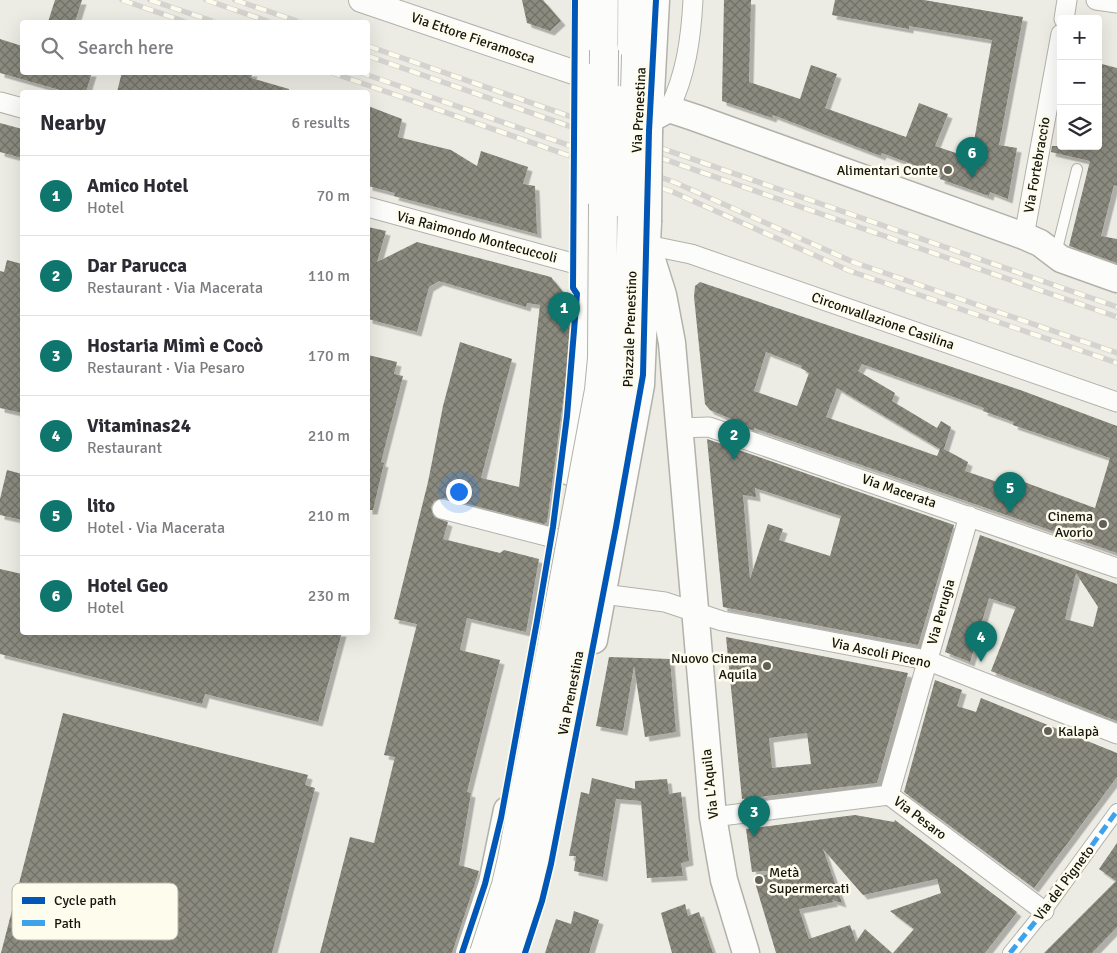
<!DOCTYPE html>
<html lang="en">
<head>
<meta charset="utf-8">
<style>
  :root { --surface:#fff; --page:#f2f2f3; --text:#2b2b33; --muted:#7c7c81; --line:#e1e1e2; --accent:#0f766e }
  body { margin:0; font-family:Signika,sans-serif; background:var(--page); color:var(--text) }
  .controls { position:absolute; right:15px; top:15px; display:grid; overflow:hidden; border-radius:5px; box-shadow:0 5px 20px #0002 }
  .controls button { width:45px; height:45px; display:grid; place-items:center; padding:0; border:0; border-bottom:1px solid var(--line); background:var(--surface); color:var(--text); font:25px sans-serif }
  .you { position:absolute; left:458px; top:491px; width:18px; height:18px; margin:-12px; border:4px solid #fff; border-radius:50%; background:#1a73e8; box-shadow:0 0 0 8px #1a73e833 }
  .badge { display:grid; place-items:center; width:32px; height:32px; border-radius:50%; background:var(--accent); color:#fff; font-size:16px; font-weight:700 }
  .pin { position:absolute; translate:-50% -41px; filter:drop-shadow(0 1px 2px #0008) }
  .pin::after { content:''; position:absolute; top:26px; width:18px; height:15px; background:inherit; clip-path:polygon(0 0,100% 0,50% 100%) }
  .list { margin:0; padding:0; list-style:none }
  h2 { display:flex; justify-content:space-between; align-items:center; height:65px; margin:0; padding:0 20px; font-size:21px }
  h2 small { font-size:16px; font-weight:400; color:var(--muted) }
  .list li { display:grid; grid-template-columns:32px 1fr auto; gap:15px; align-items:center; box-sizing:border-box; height:80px; padding:0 20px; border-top:1px solid var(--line) }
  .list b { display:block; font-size:19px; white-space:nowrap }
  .list p { margin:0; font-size:16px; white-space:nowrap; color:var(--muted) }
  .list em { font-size:16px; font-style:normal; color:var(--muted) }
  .icon { flex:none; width:28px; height:28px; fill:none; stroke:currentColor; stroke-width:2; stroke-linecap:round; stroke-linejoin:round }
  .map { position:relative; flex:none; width:1117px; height:953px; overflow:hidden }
  .search { position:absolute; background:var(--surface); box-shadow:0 5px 20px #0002; left:20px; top:20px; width:350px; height:55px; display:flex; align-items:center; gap:12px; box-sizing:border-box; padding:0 18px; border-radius:5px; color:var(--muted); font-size:19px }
  .panel { position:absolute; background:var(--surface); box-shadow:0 5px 20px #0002; left:20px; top:90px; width:350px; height:545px; border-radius:5px }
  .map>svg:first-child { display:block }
</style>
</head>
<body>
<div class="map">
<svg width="1117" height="953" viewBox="0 0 1117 953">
  <defs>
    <pattern id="building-cross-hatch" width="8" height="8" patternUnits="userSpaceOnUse" patternTransform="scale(1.25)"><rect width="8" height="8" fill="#8c8b80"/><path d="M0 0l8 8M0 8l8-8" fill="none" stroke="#717167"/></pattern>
    <filter id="shadow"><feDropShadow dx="4.5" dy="4.5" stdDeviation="0" flood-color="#0004"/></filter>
  </defs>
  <rect width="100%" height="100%" fill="#edece4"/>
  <!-- building -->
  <path fill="url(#building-cross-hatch)" fill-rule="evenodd" filter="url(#shadow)" d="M55 0H82L75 22H48Z
    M522 0H543L561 21 550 31 527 23Z
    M724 0H751L749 82 800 99 811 65 837 74 825 108 906 137 919 103 948 114 935 146 971 158 992 40 909 26V29L832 15 835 0H924L1023 17 999 145 1017 148 1008 199 990 192 989 196 940 179 941 175 882 153 881 156 773 115 772 118 722 101Z
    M0 39 22 46V72H92L86 92H67L0 73Z
    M1098 63 1117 68V186L1114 185 1101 236 1117 239V263L1069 246 1090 161 1051 152 1052 146H1098Z
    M122 72H253L251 78 289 89 288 92H117Z
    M368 106 402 119 398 137 451 150 477 166 481 151 528 167 523 184 535 186 537 234 394 196 395 193 368 186Z
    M0 123 22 129V158L0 152Z
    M368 227 386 231 377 262 417 242 551 277 571 302 567 371 547 522 544 524 445 498 434 501 431 507 434 517 448 522 443 539 500 553 504 550 539 559 526 632 467 618 460 650 500 660 467 792 471 793 459 865 479 871 452 953H320L350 837 374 843 395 757 384 755 417 624 394 619 428 482 443 406 460 342 512 359 481 478 519 487 540 305 527 303 526 307 439 281 429 287 417 332 368 319Z
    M7 260 22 264V413L0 408V271L4 272Z
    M700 282 1023 391 1117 426V553L754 428V431L747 428 748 426 710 410 705 404 694 297 695 286ZM766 352 802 366 801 368 809 373 797 406 754 391ZM862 364 984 408 983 411 1014 422 1013 425 1110 458 1095 508 1024 482 1021 490 965 471 968 462 944 449 951 427 941 421 937 428 892 401 895 393 858 371ZM837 388 940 449 937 456 826 417Z
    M368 355 397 362 394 374 403 376 381 462 384 463 373 510H368Z
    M707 439 954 525 918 645 723 607ZM755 488 841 516 830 556 779 540 783 529 768 524 750 579 743 495 756 497Z
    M7 470 22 474V520L0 515V499Z
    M980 535 1117 584V721L991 671 1016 607 989 598 970 662 945 652ZM1076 573 1098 607 1093 627 1065 619Z
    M0 569 22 574V632H342L318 722 205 694 202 704 0 654Z
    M726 637 908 673 877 783 742 799ZM807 733 811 764 772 768 769 738Z
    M609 657 670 659 676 732 645 737 634 666 623 731 596 726Z
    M935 680 962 690 957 706 976 712 981 698 1117 753V777L1034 888 904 792Z
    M63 713 308 775 305 785 315 788 272 953H1Z
    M592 778 635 789V781L667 779 669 794 681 792 689 861 681 863 683 876 647 878 641 801 616 799 603 877 574 871 576 856H569L581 792 589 794Z
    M855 815 894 822 895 820 1017 912 985 953H893L914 929 890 911 941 893 937 879 863 895 823 849 842 903 832 900 834 902 799 909 809 939 850 925 856 942 865 929 892 953H776L754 879 779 870 752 872 746 829Z
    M1117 843V927L1092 953H1044L1116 881 1099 869Z
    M685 904 688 916 699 912 713 953H672L661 913Z
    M574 911 599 920 589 953H545L556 919 571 924Z"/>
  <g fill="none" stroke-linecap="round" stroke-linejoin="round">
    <defs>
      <path id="service" d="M619 91 621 0
        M1056 253 1077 169
        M617 272 618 211"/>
      <path id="pedestrian" d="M1010 953 1044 911 1117 811"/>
      <path id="minor" d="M1096 0 1117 3
        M1064 19 1067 0
        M0 102 22 108
        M669 109C686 75 691 38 693 0
        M368 207 587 267
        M1024 236 1061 34
        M647 245 691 254 1117 402
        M678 428 709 427 1117 568
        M442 509 558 539
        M603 594 665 602 722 621 926 660 1117 734
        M889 795 969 516
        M713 817 889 795 1044 911"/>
      <path id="tertiary" d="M361 0 585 76"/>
      <path id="secondary" d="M585 76V0
        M650 119 669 109 696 118 1024 236 1040 243 1061 259 1117 279
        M649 131 656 0
        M652 260 663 295 672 343 713 817 724 880 746 953
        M570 472 586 370V191
        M594 640 641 385 648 222
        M469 953 492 883 507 810"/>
      <path id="trunk" d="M604 50V0
        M636 55 637 0"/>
    </defs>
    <!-- service casing -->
    <use href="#service" stroke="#b2b2ab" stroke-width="12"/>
    <!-- pedestrian casing -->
    <use href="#pedestrian" stroke="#b2b2ab" stroke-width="16"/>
    <!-- minor casing -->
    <use href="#minor" stroke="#b2b2ab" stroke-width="21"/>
    <!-- tertiary casing -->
    <use href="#tertiary" stroke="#b2b2ab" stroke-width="26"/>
    <!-- secondary casing -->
    <use href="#secondary" stroke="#b2b2ab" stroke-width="29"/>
    <!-- trunk casing -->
    <use href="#trunk" stroke="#b2b2ab" stroke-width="30"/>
    <!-- service -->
    <use href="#service" stroke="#fcfcfb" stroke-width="10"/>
    <!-- pedestrian -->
    <use href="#pedestrian" stroke="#fcfcfb" stroke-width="14"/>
    <!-- minor -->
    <use href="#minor" stroke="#fcfcfb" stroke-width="19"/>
    <!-- tertiary -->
    <use href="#tertiary" stroke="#fcfcfb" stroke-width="24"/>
    <!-- secondary -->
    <use href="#secondary" stroke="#fcfcfb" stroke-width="26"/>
    <!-- trunk -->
    <use href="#trunk" stroke="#fcfcfb" stroke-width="28"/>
    <!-- tram -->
    <path stroke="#d4d3d0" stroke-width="1" d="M498 953 514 906 527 856 614 377 618 0"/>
    <defs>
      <path id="rail" d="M122 0 186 22
        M150 0 215 22
        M206 0 270 22
        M235 0 300 22
        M368 46 1117 307
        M368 56 1117 317
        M330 72 673 192 850 271 1117 363
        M359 72 674 182 853 262 1117 353"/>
    </defs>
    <!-- rail casing -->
    <use href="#rail" stroke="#d4d3d0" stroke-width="5.5"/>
    <!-- rail -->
    <use href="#rail" stroke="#fefded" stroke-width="4" stroke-dasharray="11" stroke-linecap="butt"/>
    <defs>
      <path id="service-bridge" d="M618 211 619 91"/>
      <path id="secondary-bridge" d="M585 76 586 191
        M648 222 649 131"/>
      <path id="trunk-bridge" d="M484 953 506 885 512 859 599 390 602 358 604 50
        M511 953 529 900 542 847 624 406 628 357 636 55"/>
    </defs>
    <!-- service-bridge casing -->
    <use href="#service-bridge" stroke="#b2b2ab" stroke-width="12" stroke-linecap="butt"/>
    <!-- secondary-bridge casing -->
    <use href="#secondary-bridge" stroke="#b2b2ab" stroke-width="29" stroke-linecap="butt"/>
    <!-- trunk-bridge casing -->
    <use href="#trunk-bridge" stroke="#b2b2ab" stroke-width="30" stroke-linecap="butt"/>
    <!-- service-bridge -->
    <use href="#service-bridge" stroke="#fcfcfb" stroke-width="10"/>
    <!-- secondary-bridge -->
    <use href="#secondary-bridge" stroke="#fcfcfb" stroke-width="26"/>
    <!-- trunk-bridge -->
    <use href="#trunk-bridge" stroke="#fcfcfb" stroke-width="28"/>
    <!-- quiet -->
    <path stroke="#3da2ea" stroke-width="5" stroke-dasharray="10 5" stroke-linecap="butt" d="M1010 953 1044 911 1117 811"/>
    <defs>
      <path id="cycleway" d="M462 953 485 884 501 818 537 621 553 527 567 416 577 294 573 288 575 0
        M525 953 542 901 551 864 616 527 643 375 649 131 656 0"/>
    </defs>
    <!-- cycleway casing -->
    <use href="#cycleway" stroke="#fefded" stroke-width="9"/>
    <!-- cycleway -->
    <use href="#cycleway" stroke="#0057b8" stroke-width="6"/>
  </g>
  <!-- markers -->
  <g fill="#61615a" stroke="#fefded" stroke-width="2">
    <circle cx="948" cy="170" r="5"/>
    <circle cx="1103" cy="524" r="5"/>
    <circle cx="767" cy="666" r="5"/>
    <circle cx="1048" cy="731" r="5"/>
    <circle cx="759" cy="880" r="5"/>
  </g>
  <g text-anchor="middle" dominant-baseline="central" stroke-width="5" stroke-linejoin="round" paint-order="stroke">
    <!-- street labels -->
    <g font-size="14" fill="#161610" stroke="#fefded">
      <text transform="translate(473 38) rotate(19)">Via Ettore Fieramosca</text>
      <text transform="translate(639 110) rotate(-87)">Via Prenestina</text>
      <text transform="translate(1037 165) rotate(-80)">Via Fortebraccio</text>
      <text transform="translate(477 237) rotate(15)">Via Raimondo Montecuccoli</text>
      <text transform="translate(883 321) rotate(19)">Circonvallazione Casilina</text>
      <text transform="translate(630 329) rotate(-88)">Piazzale Prenestino</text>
      <text transform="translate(899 491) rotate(19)">Via Macerata</text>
      <text transform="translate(941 612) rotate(-74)">Via Perugia</text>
      <text transform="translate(881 653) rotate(12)">Via Ascoli Piceno</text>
      <text transform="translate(571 693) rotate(-79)">Via Prenestina</text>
      <text transform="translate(710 784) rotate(-96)">Via L'Aquila</text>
      <text transform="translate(920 818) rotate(37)">Via Pesaro</text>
      <text transform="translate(1064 883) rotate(-53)">Via del Pigneto</text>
    </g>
    <!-- poi labels -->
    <g font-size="14" fill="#161610" stroke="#fefded" text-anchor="end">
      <text x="938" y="170">Alimentari Conte</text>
      <text x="1093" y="516">Cinema<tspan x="1093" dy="16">Avorio</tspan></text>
      <text x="757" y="658">Nuovo Cinema<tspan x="757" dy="16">Aquila</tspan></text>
      <text x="1058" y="731" text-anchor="start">Kalapà</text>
      <text x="769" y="872" text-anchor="start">Metà<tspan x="769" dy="16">Supermercati</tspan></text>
    </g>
  </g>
  <!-- legend -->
  <rect x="12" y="883" width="166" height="57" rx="8" fill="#fefded" stroke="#b8b8ab" stroke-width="1"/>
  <rect x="22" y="897" width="23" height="7" fill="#0057b8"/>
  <rect x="22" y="920" width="23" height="6" fill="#3da2ea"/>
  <g font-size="14" fill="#161610">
    <text x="54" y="905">Cycle path</text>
    <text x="54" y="928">Path</text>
  </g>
</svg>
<div class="controls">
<button>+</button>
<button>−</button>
<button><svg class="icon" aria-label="layers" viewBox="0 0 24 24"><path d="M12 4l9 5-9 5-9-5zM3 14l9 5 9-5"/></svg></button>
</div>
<div class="you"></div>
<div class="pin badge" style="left:564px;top:333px">1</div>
<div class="pin badge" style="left:734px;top:460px">2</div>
<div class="pin badge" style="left:754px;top:837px">3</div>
<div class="pin badge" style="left:981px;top:662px">4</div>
<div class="pin badge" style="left:1010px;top:513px">5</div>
<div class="pin badge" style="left:972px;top:178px">6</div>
<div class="search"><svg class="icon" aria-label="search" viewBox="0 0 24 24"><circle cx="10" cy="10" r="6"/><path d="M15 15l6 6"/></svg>Search here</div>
<section class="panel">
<h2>Nearby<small>6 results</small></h2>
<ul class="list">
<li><span class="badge">1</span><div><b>Amico Hotel</b><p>Hotel</p></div><em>70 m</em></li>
<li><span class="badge">2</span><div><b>Dar Parucca</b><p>Restaurant · Via Macerata</p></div><em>110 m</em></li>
<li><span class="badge">3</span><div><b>Hostaria Mimì e Cocò</b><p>Restaurant · Via Pesaro</p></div><em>170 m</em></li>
<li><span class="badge">4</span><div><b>Vitaminas24</b><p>Restaurant</p></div><em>210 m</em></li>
<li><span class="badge">5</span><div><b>lito</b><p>Hotel · Via Macerata</p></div><em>210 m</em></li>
<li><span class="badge">6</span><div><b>Hotel Geo</b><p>Hotel</p></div><em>230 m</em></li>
</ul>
</section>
</div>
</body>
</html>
